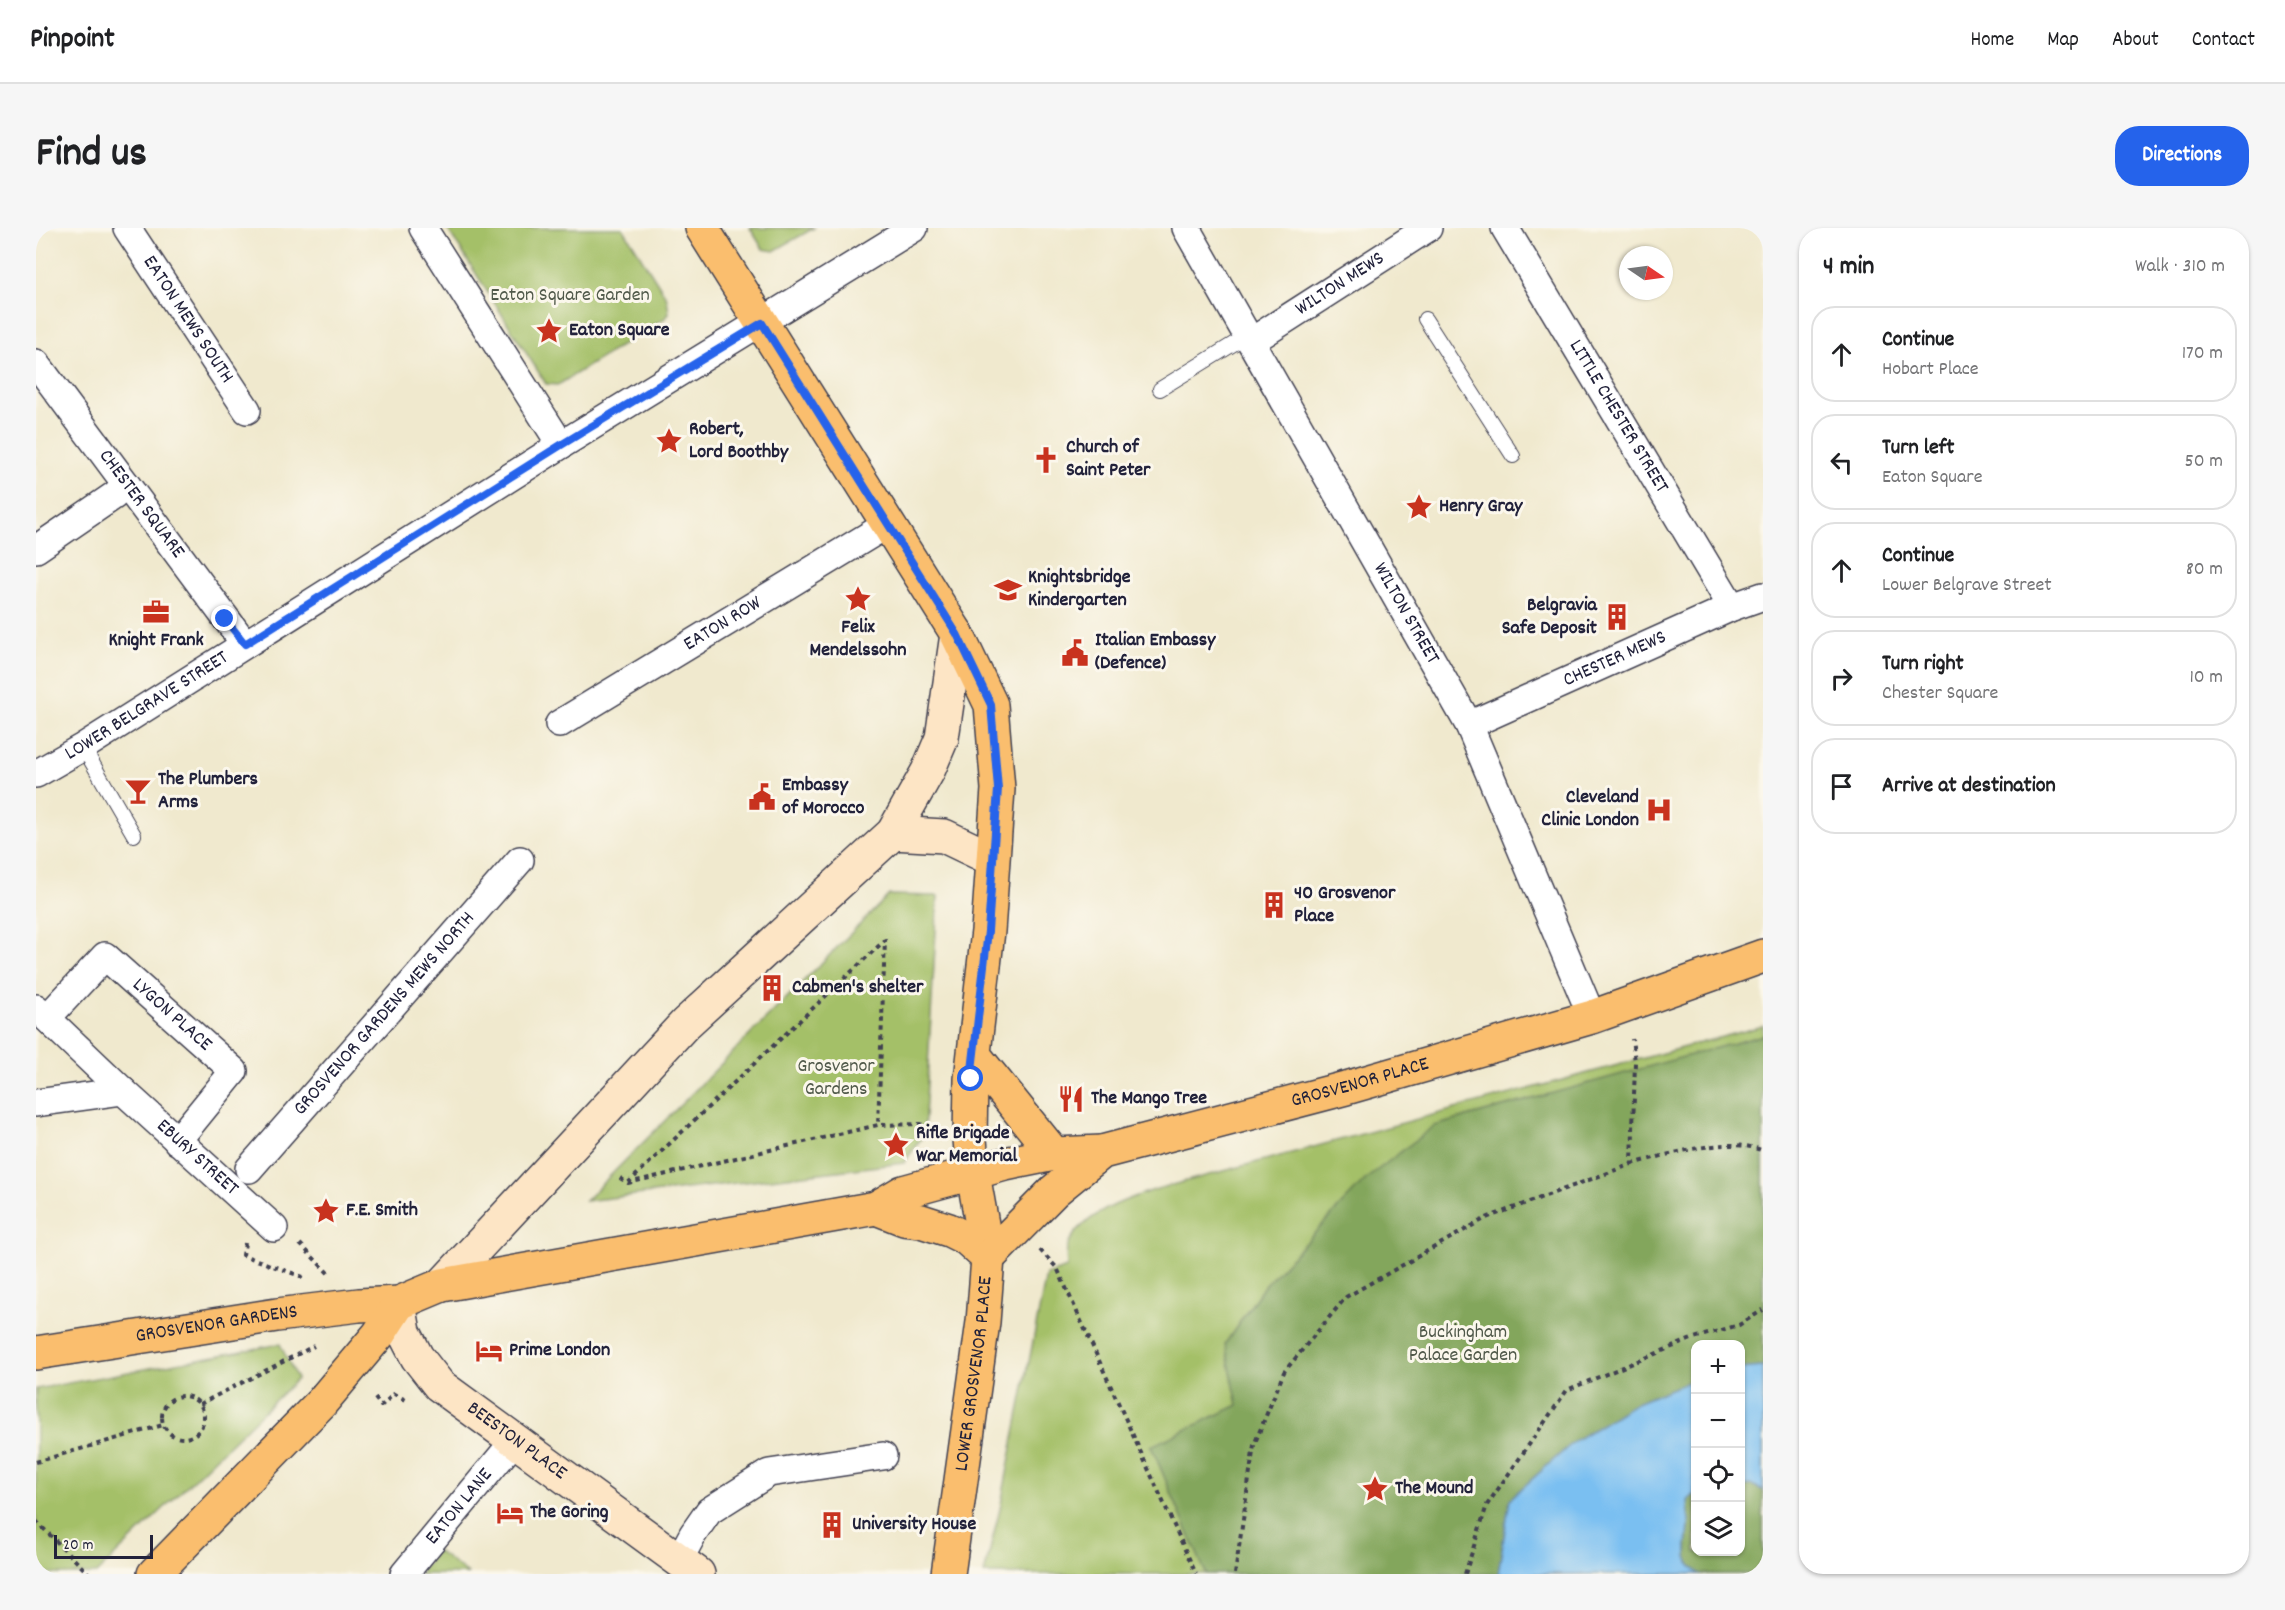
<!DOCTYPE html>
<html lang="en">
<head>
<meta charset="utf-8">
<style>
  :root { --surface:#fff; --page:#f6f6f6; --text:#202124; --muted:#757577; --line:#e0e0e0; --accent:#2563eb }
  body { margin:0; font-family:Dekko,sans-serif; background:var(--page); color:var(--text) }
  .controls { position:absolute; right:18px; bottom:18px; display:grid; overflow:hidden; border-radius:12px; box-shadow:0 2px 4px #0004 }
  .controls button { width:54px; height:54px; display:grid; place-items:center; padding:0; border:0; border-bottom:2px solid var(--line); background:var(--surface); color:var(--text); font:30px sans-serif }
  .compass { position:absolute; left:1583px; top:18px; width:54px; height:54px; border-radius:50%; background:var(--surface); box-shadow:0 2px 4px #0004; rotate:103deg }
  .scale { position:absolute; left:18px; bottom:15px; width:99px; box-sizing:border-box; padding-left:6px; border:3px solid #22223b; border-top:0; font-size:16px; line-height:21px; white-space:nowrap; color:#22223b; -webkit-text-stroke:4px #fbf7ec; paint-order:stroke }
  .stop { position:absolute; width:18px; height:18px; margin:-14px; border:4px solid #2563eb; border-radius:50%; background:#fff }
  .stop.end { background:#2563eb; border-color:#fff; box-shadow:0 2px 6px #0008 }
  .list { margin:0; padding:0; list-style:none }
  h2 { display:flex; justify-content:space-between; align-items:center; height:78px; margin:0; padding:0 24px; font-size:26px }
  h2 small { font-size:20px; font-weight:400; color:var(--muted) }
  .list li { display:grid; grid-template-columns:39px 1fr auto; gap:18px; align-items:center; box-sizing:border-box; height:96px; margin:0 12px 12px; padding:0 12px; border:2px solid var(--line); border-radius:24px }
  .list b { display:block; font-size:22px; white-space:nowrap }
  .list p { margin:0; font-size:20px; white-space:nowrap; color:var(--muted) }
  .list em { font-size:20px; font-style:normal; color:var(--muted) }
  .icon { flex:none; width:33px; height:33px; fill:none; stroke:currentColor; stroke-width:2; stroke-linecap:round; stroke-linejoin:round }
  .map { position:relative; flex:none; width:1727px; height:1346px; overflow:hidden; border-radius:24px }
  header { display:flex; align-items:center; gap:36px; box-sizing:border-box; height:84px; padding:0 30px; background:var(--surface); border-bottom:2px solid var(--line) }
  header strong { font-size:28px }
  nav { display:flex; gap:33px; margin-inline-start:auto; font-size:21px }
  .intro { display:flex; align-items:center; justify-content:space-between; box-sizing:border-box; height:144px; padding:0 36px }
  h1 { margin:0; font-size:42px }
  .button { padding:15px 27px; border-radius:24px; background:var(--accent); color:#fff; font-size:21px; font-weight:700 }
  main { display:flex; gap:36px; padding:0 36px }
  aside { flex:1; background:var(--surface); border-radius:24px; box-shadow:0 2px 4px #0004 }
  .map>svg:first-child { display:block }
</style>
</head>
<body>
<header>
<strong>Pinpoint</strong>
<nav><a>Home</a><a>Map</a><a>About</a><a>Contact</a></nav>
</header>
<div class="intro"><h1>Find us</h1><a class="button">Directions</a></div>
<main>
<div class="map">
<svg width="1727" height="1346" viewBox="0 0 1727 1346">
  <rect width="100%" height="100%" fill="#fbf7ec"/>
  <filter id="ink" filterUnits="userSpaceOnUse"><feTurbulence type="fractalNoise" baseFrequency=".0167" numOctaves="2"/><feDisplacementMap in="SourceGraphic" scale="12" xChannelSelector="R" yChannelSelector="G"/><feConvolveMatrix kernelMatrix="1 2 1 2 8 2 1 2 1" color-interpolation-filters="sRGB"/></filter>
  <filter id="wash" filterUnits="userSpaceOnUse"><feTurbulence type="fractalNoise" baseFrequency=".008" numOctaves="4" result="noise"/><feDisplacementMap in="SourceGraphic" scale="24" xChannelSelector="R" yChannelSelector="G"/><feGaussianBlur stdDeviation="1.35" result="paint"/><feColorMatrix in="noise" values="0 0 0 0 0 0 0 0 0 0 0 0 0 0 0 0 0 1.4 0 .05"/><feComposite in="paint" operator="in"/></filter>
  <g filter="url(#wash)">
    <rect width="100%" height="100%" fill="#f0e9ce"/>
    <!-- green -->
    <path fill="#a4c067" stroke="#637151" stroke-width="1.5" fill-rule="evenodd" d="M411 0H587L631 70 633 85 628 91 522 157 510 156Z
      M714 0H778L738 23 727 21Z
      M853 667 902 668 888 906 868 935 549 973Z
      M1727 798V1346H948L964 1281 1010 1047 1031 1040C1031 1034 1029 1024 1032 1018 1043 987 1093 970 1121 961ZM1660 1116H1704V1324H1660Z
      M244 1116 261 1151 60 1346H0V1161Z
      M401 1323 432 1346H383Z"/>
    <!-- forest -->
    <path fill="#83a65c" stroke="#52644c" stroke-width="1.5" d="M1727 807V1139L1705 1141 1704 1116H1660L1659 1151 1598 1176 1540 1212 1474 1271 1462 1346H1170L1115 1218 1202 1177 1189 1116 1228 1058 1289 994 1330 951 1398 898Z
      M1716 1257 1727 1262V1332L1717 1346C1703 1346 1679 1346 1665 1346 1643 1341 1653 1311 1653 1296 1653 1288 1652 1280 1652 1272L1659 1266 1660 1324H1704L1705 1258Z"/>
    <!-- water -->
    <path fill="#7abff1" stroke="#4e7096" stroke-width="1.5" d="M1727 1139V1262L1716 1257 1705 1258 1704 1141Z
      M1659 1151V1266L1652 1272C1652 1280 1653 1289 1653 1297 1652 1318 1644 1332 1664 1346H1462L1474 1271 1540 1212 1598 1176Z"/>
  </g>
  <g filter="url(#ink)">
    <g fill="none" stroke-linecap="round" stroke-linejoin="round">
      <defs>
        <path id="service" d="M1389 91 1477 228
          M1124 161 1212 107
          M47 519 98 607"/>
        <g id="minor">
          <path id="s1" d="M91 0 211 182"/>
          <path d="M387 0 525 217"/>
          <path id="s2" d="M1150 0 1433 497 1556 789"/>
          <path id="s3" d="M1469 0 1696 379"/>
          <path id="s4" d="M1216 113 1392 0"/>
          <path id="s5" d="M0 135 209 416"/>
          <path d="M0 321 79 267 90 256"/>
          <path id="s6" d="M523 496 852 296"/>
          <path id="s7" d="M1433 497 1696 379 1727 368"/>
          <path id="s8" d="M0 546 47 519 525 217 878 0"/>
          <path id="s9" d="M0 780 87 863 238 1000"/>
          <path id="s10" d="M11 790 69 728 198 843 141 913"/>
          <path d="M0 875 87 863"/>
          <path id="s11" d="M213 941 484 632"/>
          <path d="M643 1332 657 1306 673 1283 733 1245 847 1228"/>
          <path id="s12" d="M368 1346 479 1212"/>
        </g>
        <g id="secondary">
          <path d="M857 605 908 608 956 631"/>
          <path d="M406 1057 649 796 857 605 892 543 906 510 921 406"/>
          <path id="s13" d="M363 1075 368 1104 381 1129 403 1157 662 1346"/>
        </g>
        <path id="primary" d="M666 0 921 406 955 477 962 561 952 703 935 851 934 911 937 946 952 1030
          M939 828 1018 926"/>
        <g id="trunk">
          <path d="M840 980 868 991 885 993 913 1002 931 1011 952 1030"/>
          <path id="s14" d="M952 1030 1018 963 1066 924 1310 860 1556 789 1727 728"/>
          <path id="s15" d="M0 1125 241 1087 323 1077 363 1075 406 1057 840 980 867 964 969 936 1018 926 1066 924"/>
          <path d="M118 1346 285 1175 343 1106 363 1075"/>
          <path id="s16" d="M912 1346 947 1094 952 1030"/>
        </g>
      </defs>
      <!-- service casing -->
      <use href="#service" stroke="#414051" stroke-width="16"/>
      <!-- minor casing -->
      <use href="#minor" stroke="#414051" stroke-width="30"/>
      <!-- secondary casing -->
      <use href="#secondary" stroke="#414051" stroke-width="36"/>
      <!-- primary casing -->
      <use href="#primary" stroke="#414051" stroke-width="36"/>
      <!-- trunk casing -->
      <use href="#trunk" stroke="#414051" stroke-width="36"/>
      <!-- path -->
      <path stroke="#414051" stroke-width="4" stroke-dasharray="4.5 4.5" stroke-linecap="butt" d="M1596 936C1630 927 1693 907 1727 923
        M584 950 592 955 842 897 887 896
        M592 955 849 712 842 897
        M209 1015 207 1027 267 1049
        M264 1016 294 1047
        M1004 1022 1021 1040 1160 1346
        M126 1189a21 21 0 1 1 42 0a21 21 0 1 1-42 0Z
        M339 1170 345 1178 358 1166 370 1172
        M164 1176 278 1118
        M0 1234 127 1197
        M0 1293 53 1346
        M1199 1346 1218 1217 1248 1144 1310 1069 1450 990 1596 936 1599 833 1596 811
        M1429 1346 1451 1277 1531 1162 1658 1110 1703 1097 1727 1082"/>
      <!-- service -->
      <use href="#service" stroke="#fff" stroke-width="14"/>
      <!-- minor -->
      <use href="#minor" stroke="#fff" stroke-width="27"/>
      <!-- secondary -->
      <use href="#secondary" stroke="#fde5c5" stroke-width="33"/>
      <!-- primary -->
      <use href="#primary" stroke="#fabe6e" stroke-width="33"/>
      <!-- trunk -->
      <use href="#trunk" stroke="#fabe6e" stroke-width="33"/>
    </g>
  </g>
  <g fill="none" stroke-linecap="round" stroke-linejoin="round" filter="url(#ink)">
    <!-- route -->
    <path stroke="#2563eb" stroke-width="8" d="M189 391 209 416 525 217 726 95 921 406 955 477 962 561 952 703 935 851"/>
  </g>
  <!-- icons -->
  <defs>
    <symbol id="sight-bare" viewBox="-9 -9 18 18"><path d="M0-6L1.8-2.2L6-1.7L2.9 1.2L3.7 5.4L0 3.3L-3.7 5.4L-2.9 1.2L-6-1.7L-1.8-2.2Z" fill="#c8321e" stroke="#fbf7ec" stroke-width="2.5" paint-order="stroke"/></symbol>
    <symbol id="church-bare" viewBox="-9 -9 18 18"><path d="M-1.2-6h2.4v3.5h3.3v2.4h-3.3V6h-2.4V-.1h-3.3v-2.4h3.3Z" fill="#c8321e" stroke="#fbf7ec" stroke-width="2.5" paint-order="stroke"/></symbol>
    <symbol id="school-bare" viewBox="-9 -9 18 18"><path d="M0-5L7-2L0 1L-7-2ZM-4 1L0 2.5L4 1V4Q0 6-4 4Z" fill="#c8321e" stroke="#fbf7ec" stroke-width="2.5" paint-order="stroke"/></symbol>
    <symbol id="office-bare" viewBox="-9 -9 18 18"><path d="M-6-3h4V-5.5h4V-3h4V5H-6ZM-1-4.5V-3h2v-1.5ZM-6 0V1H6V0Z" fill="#c8321e" stroke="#fbf7ec" stroke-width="2.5" paint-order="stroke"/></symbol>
    <symbol id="building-bare" viewBox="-9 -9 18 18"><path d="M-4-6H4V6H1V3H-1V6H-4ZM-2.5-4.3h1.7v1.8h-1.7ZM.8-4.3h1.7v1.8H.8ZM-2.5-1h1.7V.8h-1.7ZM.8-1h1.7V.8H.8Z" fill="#c8321e" stroke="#fbf7ec" stroke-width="2.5" paint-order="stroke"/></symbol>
    <symbol id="civic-bare" viewBox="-9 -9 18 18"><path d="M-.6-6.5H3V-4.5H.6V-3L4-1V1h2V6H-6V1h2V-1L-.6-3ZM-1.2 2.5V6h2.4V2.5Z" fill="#c8321e" stroke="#fbf7ec" stroke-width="2.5" paint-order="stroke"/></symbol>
    <symbol id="bar-bare" viewBox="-9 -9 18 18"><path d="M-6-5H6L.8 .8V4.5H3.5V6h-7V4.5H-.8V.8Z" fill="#c8321e" stroke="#fbf7ec" stroke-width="2.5" paint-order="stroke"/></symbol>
    <symbol id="hospital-bare" viewBox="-9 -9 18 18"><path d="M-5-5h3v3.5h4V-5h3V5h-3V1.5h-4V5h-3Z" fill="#c8321e" stroke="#fbf7ec" stroke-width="2.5" paint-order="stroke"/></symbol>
    <symbol id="restaurant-bare" viewBox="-9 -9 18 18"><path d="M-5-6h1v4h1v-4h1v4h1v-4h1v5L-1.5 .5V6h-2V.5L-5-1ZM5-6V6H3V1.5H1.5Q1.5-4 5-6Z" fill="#c8321e" stroke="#fbf7ec" stroke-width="2.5" paint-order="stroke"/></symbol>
    <symbol id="hotel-bare" viewBox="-9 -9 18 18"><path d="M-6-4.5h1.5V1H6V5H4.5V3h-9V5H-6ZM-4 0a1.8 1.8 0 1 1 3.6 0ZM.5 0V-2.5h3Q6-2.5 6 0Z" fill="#c8321e" stroke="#fbf7ec" stroke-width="2.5" paint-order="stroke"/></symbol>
  </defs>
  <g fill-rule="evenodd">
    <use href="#sight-bare" x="494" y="84" width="38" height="38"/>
    <use href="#sight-bare" x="614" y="194" width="38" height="38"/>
    <use href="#church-bare" x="991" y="213" width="38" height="38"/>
    <use href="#sight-bare" x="1364" y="260" width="38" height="38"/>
    <use href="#school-bare" x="953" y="343" width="38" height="38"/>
    <use href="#sight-bare" x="803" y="352" width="38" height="38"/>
    <use href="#office-bare" x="101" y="365" width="38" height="38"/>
    <use href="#building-bare" x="1562" y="370" width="38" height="38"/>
    <use href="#civic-bare" x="1020" y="406" width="38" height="38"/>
    <use href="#bar-bare" x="83" y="544" width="38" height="38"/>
    <use href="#civic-bare" x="707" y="550" width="38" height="38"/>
    <use href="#hospital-bare" x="1604" y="563" width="38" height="38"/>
    <use href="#building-bare" x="1219" y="658" width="38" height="38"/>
    <use href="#building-bare" x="717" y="741" width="38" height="38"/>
    <use href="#restaurant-bare" x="1016" y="852" width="38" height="38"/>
    <use href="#sight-bare" x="841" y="898" width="38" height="38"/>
    <use href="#sight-bare" x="271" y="964" width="38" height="38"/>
    <use href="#hotel-bare" x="434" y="1104" width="38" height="38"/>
    <use href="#sight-bare" x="1320" y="1242" width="38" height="38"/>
    <use href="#hotel-bare" x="455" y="1266" width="38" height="38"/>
    <use href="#building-bare" x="777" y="1278" width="38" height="38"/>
  </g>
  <g text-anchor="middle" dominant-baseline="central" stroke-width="6" stroke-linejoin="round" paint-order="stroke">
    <!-- street labels -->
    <g font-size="20" fill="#22223b" stroke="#fbf7ec">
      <text stroke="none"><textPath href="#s4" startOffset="105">WILTON MEWS</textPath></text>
      <text stroke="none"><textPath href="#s1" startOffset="110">EATON MEWS SOUTH</textPath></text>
      <text stroke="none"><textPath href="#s3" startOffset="220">LITTLE CHESTER STREET</textPath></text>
      <text stroke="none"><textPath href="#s5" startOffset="176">CHESTER SQUARE</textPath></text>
      <text stroke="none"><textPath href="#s2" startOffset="444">WILTON STREET</textPath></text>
      <text stroke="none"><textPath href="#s6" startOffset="192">EATON ROW</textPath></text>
      <text stroke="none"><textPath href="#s7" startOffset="160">CHESTER MEWS</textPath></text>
      <text stroke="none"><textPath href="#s8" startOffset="130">LOWER BELGRAVE STREET</textPath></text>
      <text stroke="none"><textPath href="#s11" startOffset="206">GROSVENOR GARDENS MEWS NORTH</textPath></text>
      <text stroke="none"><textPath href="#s10" startOffset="174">LYGON PLACE</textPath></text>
      <text stroke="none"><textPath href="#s14" startOffset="423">GROSVENOR PLACE</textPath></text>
      <text stroke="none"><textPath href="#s9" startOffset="220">EBURY STREET</textPath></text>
      <text stroke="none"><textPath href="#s15" startOffset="183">GROSVENOR GARDENS</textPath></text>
      <text stroke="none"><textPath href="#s16" startOffset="202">LOWER GROSVENOR PLACE</textPath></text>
      <text stroke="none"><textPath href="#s13" startOffset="189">BEESTON PLACE</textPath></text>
      <text stroke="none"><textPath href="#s12" startOffset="87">EATON LANE</textPath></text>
    </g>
    <!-- park labels -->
    <g font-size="20" fill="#50594a" stroke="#fbf7ec">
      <text x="534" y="68">Eaton Square Garden</text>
      <text x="800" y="839">Grosvenor<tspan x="800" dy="23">Gardens</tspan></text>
      <text x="1427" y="1105">Buckingham<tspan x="1427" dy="23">Palace Garden</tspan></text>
    </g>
    <!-- poi labels -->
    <g font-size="20" font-weight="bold" fill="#22223b" stroke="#fbf7ec" text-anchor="start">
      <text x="533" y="103">Eaton Square</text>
      <text x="653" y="202">Robert,<tspan x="653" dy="23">Lord Boothby</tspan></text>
      <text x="1030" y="220">Church of<tspan x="1030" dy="23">Saint Peter</tspan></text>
      <text x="1403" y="279">Henry Gray</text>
      <text x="992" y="350">Knightsbridge<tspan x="992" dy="23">Kindergarten</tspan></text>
      <text x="1561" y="378" text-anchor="end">Belgravia<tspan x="1561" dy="23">Safe Deposit</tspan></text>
      <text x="822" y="400" text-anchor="middle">Felix<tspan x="822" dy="23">Mendelssohn</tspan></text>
      <text x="120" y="413" text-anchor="middle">Knight Frank</text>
      <text x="1059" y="413">Italian Embassy<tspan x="1059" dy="23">(Defence)</tspan></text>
      <text x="122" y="552">The Plumbers<tspan x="122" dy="23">Arms</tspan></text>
      <text x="746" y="558">Embassy<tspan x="746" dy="23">of Morocco</tspan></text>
      <text x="1603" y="570" text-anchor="end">Cleveland<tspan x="1603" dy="23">Clinic London</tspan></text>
      <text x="1258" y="666">40 Grosvenor<tspan x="1258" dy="23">Place</tspan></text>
      <text x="756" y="760">Cabmen's shelter</text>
      <text x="1055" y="871">The Mango Tree</text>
      <text x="880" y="906">Rifle Brigade<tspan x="880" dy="23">War Memorial</tspan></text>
      <text x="310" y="983">F.E. Smith</text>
      <text x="473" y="1123">Prime London</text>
      <text x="1359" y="1261">The Mound</text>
      <text x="494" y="1285">The Goring</text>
      <text x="816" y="1297">University House</text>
    </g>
  </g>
</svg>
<div class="controls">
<button>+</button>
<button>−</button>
<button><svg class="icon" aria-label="locate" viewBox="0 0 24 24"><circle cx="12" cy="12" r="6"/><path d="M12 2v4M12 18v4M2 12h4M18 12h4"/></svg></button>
<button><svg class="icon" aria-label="layers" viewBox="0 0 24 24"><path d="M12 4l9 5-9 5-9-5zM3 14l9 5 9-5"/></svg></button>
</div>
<svg class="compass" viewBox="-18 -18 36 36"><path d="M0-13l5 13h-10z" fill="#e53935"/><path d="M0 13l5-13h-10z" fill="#757577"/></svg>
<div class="scale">20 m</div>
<div class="stop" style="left:935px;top:851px"></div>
<div class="stop end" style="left:189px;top:391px"></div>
</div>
<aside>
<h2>4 min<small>Walk · 310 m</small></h2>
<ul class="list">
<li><svg class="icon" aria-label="ahead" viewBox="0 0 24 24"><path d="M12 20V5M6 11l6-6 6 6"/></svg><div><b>Continue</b><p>Hobart Place</p></div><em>170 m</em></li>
<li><svg class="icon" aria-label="left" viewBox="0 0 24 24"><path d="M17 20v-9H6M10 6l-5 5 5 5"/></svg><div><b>Turn left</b><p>Eaton Square</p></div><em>50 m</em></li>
<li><svg class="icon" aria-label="ahead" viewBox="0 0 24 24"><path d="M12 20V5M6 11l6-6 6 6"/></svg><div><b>Continue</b><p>Lower Belgrave Street</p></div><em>80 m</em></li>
<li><svg class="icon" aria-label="right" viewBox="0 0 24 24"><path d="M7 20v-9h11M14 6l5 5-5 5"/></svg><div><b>Turn right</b><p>Chester Square</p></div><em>10 m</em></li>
<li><svg class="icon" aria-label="arrive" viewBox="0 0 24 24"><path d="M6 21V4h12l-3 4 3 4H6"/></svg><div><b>Arrive at destination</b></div></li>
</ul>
</aside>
</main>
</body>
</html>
